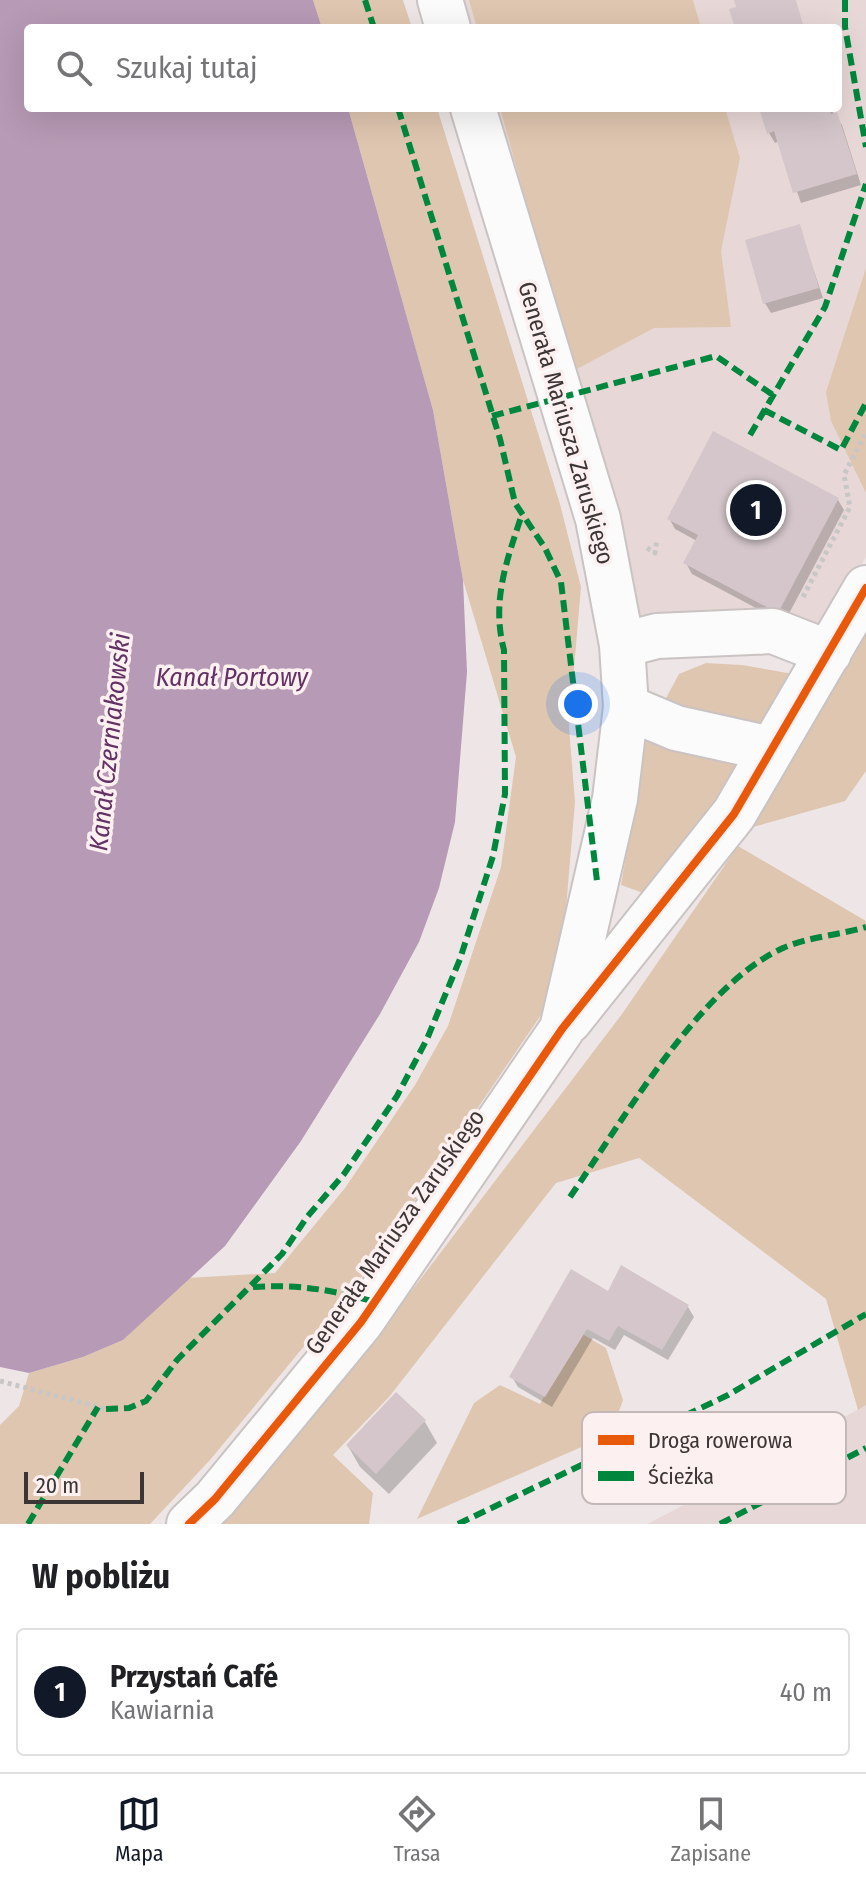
<!DOCTYPE html>
<html lang="pl">
<head>
<meta charset="utf-8">
<style>
  :root { --surface:#fff; --page:#f2f2f2; --text:#202124; --muted:#757577; --line:#e0e0e0; --accent:#111827 }
  body { margin:0; font-family:"Fira Sans Condensed",sans-serif; background:var(--page); color:var(--text) }
  .scale { position:absolute; left:24px; bottom:20px; width:120px; box-sizing:border-box; padding-left:8px; border:4px solid #3d3636; border-top:0; font-size:22px; line-height:28px; white-space:nowrap; color:#3d3636; -webkit-text-stroke:6px #fdf0f0; paint-order:stroke }
  .you { position:absolute; left:578px; top:704px; width:28px; height:28px; margin:-20px; border:6px solid #fff; border-radius:50%; background:#1a73e8; box-shadow:0 0 0 12px #1a73e833 }
  .badge { display:grid; place-items:center; width:52px; height:52px; border-radius:50%; background:var(--accent); color:#fff; font-size:26px; font-weight:700 }
  .pin { position:absolute; translate:-50% -50%; border:4px solid #fff; box-shadow:0 2px 8px #0006 }
  .list { margin:0; padding:0; list-style:none }
  h2 { display:flex; justify-content:space-between; align-items:center; height:104px; margin:0; padding:0 32px; font-size:34px }
  h2 small { font-size:26px; font-weight:400; color:var(--muted) }
  .list li { display:grid; grid-template-columns:52px 1fr auto; gap:24px; align-items:center; box-sizing:border-box; height:128px; margin:0 16px 16px; padding:0 16px; border:2px solid var(--line); border-radius:8px }
  .list b { display:block; font-size:30px; white-space:nowrap }
  .list p { margin:0; font-size:26px; white-space:nowrap; color:var(--muted) }
  .list em { font-size:26px; font-style:normal; color:var(--muted) }
  .icon { flex:none; width:44px; height:44px; fill:none; stroke:currentColor; stroke-width:2; stroke-linecap:round; stroke-linejoin:round }
  .map { position:relative; flex:none; width:866px; height:1524px; overflow:hidden }
  .search { position:absolute; background:var(--surface); box-shadow:0 8px 32px #0002; left:24px; right:24px; top:24px; height:88px; display:flex; align-items:center; gap:20px; box-sizing:border-box; padding:0 28px; border-radius:8px; color:var(--muted); font-size:30px }
  .sheet { height:248px; background:var(--surface) }
  nav { display:flex; justify-content:space-around; align-items:center; box-sizing:border-box; height:112px; border-top:2px solid var(--line); background:var(--surface); font-size:22px; color:var(--muted) }
  nav a { display:grid; justify-items:center; gap:4px }
  nav .on { color:var(--accent) }
  .map>svg:first-child { display:block }
</style>
</head>
<body>
<div class="map">
<svg width="866" height="1524" viewBox="0 0 866 1524">
  <rect width="100%" height="100%" fill="#eee6e6"/>
  <!-- built -->
  <path fill="#e8d7d7" d="M459 0H866V557L825 630 631 631 490 108H838V28H467Z
    M866 1405V1524H647L711 1491Z"/>
  <!-- forest -->
  <path fill="#dfc6b0" d="M313 0H403L412 28H322Z
    M469 0H693L701 28H477Z
    M348 108H437L560 504 581 587 569 727 575 802 561 968 554 996 368 1269 210 1460 150 1524H0V1425L19 1406 29 1373 83 1357 123 1340 186 1278 275 1273 345 1188 415 1085 448 1026 501 867 516 757 463 580 433 410Z
    M500 108H725L740 158 721 251 731 327 654 328 573 371Z
    M866 268V493L831 421 826 392Z
    M866 631V771L845 801 753 827Z
    M706 663 742 665 799 675 657 898 621 885 647 733 679 674Z
    M738 846 866 921V1405L858 1410 826 1299 639 1158 556 1183 389 1397 333 1455 373 1493 369 1524H217L400 1306 622 1014Z
    M579 1332 606 1348 623 1400 611 1434 417 1519 474 1403 500 1385 540 1404Z"/>
  <!-- water -->
  <path fill="#b79ab5" d="M0 0H313L322 28H28V108H348L433 410 463 580 467 672 455 822 439 888 419 942 380 1014 301 1141 225 1246 123 1340 83 1357 29 1373 0 1367Z"/>
  <!-- shadow -->
  <path fill="#0003" d="M761 108H830L842 125 861 185 801 203 779 141 775 143 769 133Z
    M799 226 823 298 771 313 765 303Z
    M838 500 844 510 784 623 692 574 686 563 697 541 675 529 669 518Z
    M622 1268 688 1307 694 1317 668 1360 624 1335 615 1350 593 1338 552 1407 518 1387 512 1377 608 1293Z
    M396 1395 425 1422 437 1443 389 1494 360 1467 348 1446Z"/>
  <!-- building -->
  <path fill="#d4c6ca" d="M734 0H796L804 28H735L729 9 736 7Z
    M759 108H829L831 114 837 112 857 174 793 193 774 131 767 134Z
    M800 224 819 288 763 304 745 240Z
    M713 431 839 498 778 613 683 563 698 535 667 519Z
    M621 1265 689 1305 662 1350 618 1326 609 1341 587 1329 545 1397 509 1377 571 1269 608 1291Z
    M396 1392 426 1420 376 1474 346 1445Z"/>
  <g fill="none" stroke-linecap="round" stroke-linejoin="round">
    <defs>
      <path id="minor" d="M440 0 448 28
        M622 645 657 636 773 631 829 653
        M626 707 676 728 771 749
        M569 1021 734 814 866 588
        M189 1524 215 1499 361 1322 562 1029 615 799 626 707 622 645 598 519 473 108"/>
    </defs>
    <!-- minor casing -->
    <use href="#minor" stroke="#cac3c3" stroke-width="48"/>
    <!-- path -->
    <path stroke="#c8c6c6" stroke-width="5" stroke-dasharray="4 4" stroke-linecap="butt" d="M647 548 655 553 657 539
      M803 597 850 507 844 475 866 432
      M0 1381 106 1409"/>
    <!-- minor -->
    <use href="#minor" stroke="#fcfbfb" stroke-width="44"/>
    <!-- quiet -->
    <path stroke="#00873e" stroke-width="6" stroke-dasharray="12 6" stroke-linecap="butt" d="M365 0 374 28
      M845 0V27L866 147
      M398 108 500 439 515 503 545 548 561 582 597 881
      M764 410 841 450 866 403
      M492 416 716 356 773 395
      M750 435 825 307 866 184
      M570 1197C622 1122 700 985 783 948 808 937 839 935 866 927
      M253 1287C298 1284 333 1290 375 1302
      M106 1409 129 1408 146 1401 177 1360 282 1254 307 1217 344 1174 397 1096 427 1039 460 959 493 856 505 794 504 650C491 601 507 560 522 514
      M28 1524 98 1407
      M458 1524 728 1395 866 1314
      M720 1524 866 1448"/>
    <defs>
      <path id="cycleway" d="M189 1524 215 1499 361 1322 562 1029 734 814 866 588"/>
    </defs>
    <!-- cycleway casing -->
    <use href="#cycleway" stroke="#fdf0f0" stroke-width="13"/>
    <!-- cycleway -->
    <use href="#cycleway" stroke="#e8590c" stroke-width="8"/>
  </g>
  <g text-anchor="middle" dominant-baseline="central" stroke-width="7" stroke-linejoin="round" paint-order="stroke">
    <!-- street labels -->
    <g font-size="24" fill="#3d3636" stroke="#fdf0f0">
      <text transform="translate(566 423) rotate(74)">Generała Mariusza Zaruskiego</text>
      <text transform="translate(395 1232) rotate(-55)">Generała Mariusza Zaruskiego</text>
    </g>
    <!-- water labels -->
    <g font-size="26" font-style="italic" fill="#633265" stroke="#fdf0f0">
      <text x="232" y="677">Kanał Portowy</text>
      <text transform="translate(110 742) rotate(-84)">Kanał Czerniakowski</text>
    </g>
  </g>
  <!-- legend -->
  <rect x="582" y="1412" width="264" height="92" rx="12" fill="#fdf0f0" stroke="#c3b8b8" stroke-width="2"/>
  <rect x="598" y="1435" width="36" height="10" fill="#e8590c"/>
  <rect x="598" y="1471" width="36" height="10" fill="#00873e"/>
  <g font-size="22" fill="#3d3636">
    <text x="648" y="1448">Droga rowerowa</text>
    <text x="648" y="1484">Ścieżka</text>
  </g>
</svg>
<div class="scale">20 m</div>
<div class="you"></div>
<div class="pin badge" style="left:756px;top:510px">1</div>
<div class="search"><svg class="icon" aria-label="search" viewBox="0 0 24 24"><circle cx="10" cy="10" r="6"/><path d="M15 15l6 6"/></svg>Szukaj tutaj</div>
</div>
<section class="sheet">
<h2>W pobliżu<small></small></h2>
<ul class="list">
<li><span class="badge">1</span><div><b>Przystań Café</b><p>Kawiarnia</p></div><em>40 m</em></li>
</ul>
</section>
<nav>
<a class="on"><svg class="icon" aria-label="map" viewBox="0 0 24 24"><path d="M3 6l6-2 6 2 6-2v14l-6 2-6-2-6 2zM9 4v14M15 6v14"/></svg>Mapa</a>
<a><svg class="icon" aria-label="directions" viewBox="0 0 24 24"><path d="M12 3l9 9-9 9-9-9zM9 14v-3h6M13 9l2 2-2 2"/></svg>Trasa</a>
<a><svg class="icon" aria-label="saved" viewBox="0 0 24 24"><path d="M7 4h10v16l-5-4-5 4z"/></svg>Zapisane</a>
</nav>
</body>
</html>
